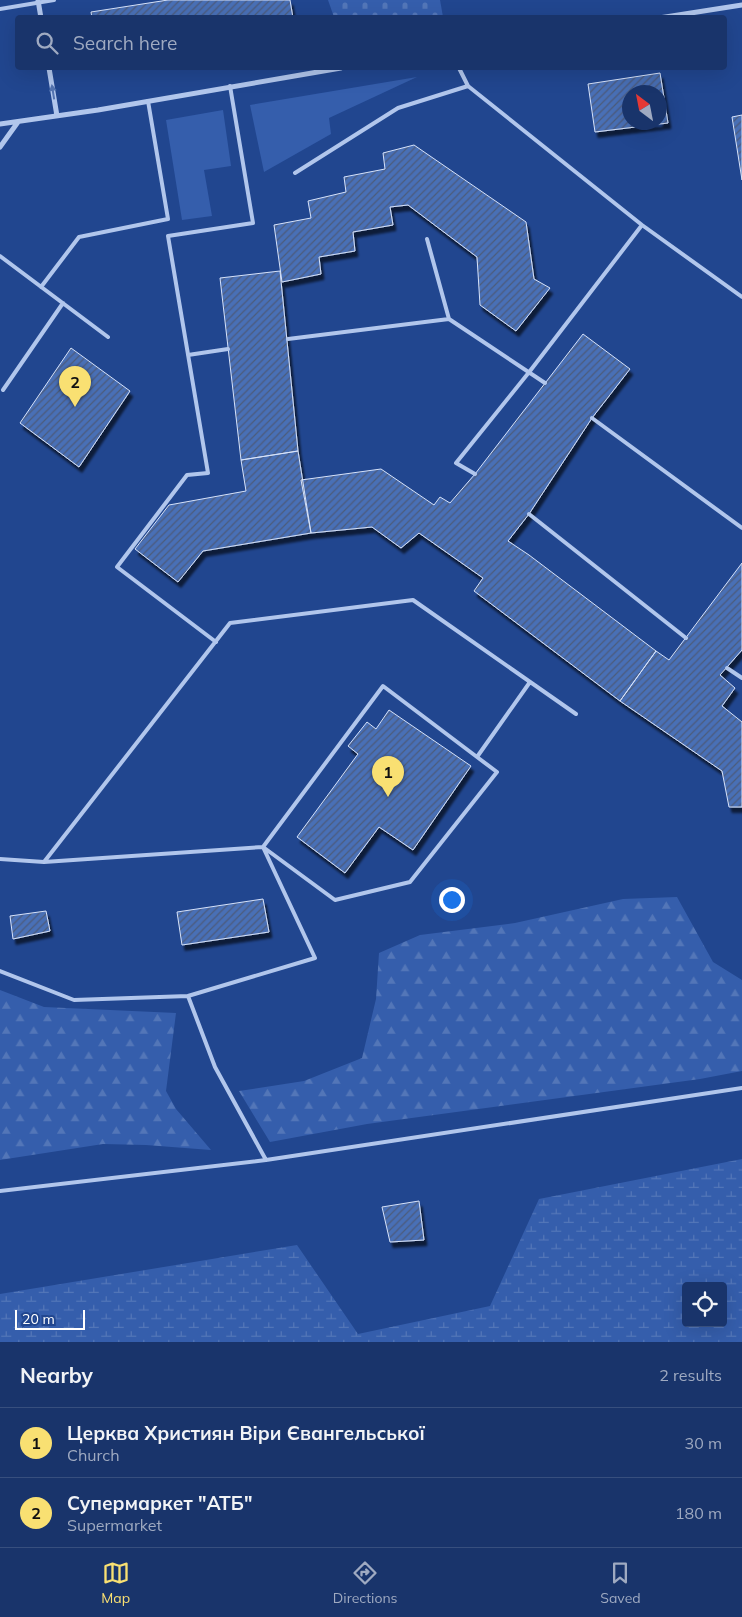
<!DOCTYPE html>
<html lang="en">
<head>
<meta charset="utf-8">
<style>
  :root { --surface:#19346b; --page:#223c71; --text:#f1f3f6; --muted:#9faac1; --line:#374f7e; --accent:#f9e072 }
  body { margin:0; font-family:Mulish,sans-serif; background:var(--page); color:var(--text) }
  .controls { position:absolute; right:15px; bottom:15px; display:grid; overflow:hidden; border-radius:5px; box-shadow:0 5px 20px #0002 }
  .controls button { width:45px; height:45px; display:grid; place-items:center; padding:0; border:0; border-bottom:1px solid var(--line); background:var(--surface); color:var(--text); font:25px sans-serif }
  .compass { position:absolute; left:622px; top:85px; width:45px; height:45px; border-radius:50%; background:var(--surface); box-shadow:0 5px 20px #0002; rotate:328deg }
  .scale { position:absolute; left:15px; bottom:12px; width:70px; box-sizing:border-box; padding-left:5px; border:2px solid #fff; border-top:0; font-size:14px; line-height:18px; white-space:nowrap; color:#fff; -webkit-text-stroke:4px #21468f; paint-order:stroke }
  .you { position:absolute; left:451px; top:899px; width:18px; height:18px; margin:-12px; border:4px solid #fff; border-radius:50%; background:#1a73e8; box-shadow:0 0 0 8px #1a73e833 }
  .badge { display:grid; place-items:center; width:32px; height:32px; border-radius:50%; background:var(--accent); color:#111; font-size:16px; font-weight:700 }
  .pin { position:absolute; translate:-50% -41px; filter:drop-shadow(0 1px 2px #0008) }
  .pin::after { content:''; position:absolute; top:26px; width:18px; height:15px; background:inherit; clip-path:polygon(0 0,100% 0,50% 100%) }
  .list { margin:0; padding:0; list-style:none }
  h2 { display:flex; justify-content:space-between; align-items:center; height:65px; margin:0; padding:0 20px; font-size:21px }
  h2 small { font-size:16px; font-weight:400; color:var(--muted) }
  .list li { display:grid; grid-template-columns:32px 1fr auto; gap:15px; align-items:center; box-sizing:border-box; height:70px; padding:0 20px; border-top:1px solid var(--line) }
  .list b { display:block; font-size:19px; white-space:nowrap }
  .list p { margin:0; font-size:16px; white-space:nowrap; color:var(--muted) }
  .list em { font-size:16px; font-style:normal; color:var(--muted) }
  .icon { flex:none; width:28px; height:28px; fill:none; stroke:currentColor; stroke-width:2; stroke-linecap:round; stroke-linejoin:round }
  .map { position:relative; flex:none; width:742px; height:1342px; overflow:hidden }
  .search { position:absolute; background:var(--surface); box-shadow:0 5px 20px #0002; left:15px; right:15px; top:15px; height:55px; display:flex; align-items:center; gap:12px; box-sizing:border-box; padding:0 18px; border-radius:5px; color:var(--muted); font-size:19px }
  .sheet { height:205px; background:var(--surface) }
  nav { display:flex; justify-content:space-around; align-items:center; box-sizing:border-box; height:70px; border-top:1px solid var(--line); background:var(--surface); font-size:14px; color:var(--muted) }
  nav a { display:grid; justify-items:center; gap:2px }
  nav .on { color:var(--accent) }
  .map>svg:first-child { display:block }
</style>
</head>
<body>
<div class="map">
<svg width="742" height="1342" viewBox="0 0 742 1342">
  <defs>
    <pattern id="forest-firs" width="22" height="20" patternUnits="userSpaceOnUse" patternTransform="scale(1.25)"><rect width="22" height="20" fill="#355eac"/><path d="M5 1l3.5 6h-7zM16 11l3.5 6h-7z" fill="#5376b8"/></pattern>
    <pattern id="wetland-marsh" width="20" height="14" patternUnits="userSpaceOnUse" patternTransform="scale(1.25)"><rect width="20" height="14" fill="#355eac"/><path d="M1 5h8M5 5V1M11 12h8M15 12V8" fill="none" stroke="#5376b8"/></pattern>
    <pattern id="cemetery-stones" width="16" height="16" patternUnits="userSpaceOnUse" patternTransform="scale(1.25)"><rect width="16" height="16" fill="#355eac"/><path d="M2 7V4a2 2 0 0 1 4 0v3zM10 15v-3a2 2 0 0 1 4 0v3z" fill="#5376b8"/></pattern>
    <pattern id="building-hatch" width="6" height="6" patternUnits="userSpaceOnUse" patternTransform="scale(1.25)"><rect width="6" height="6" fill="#4a6fb6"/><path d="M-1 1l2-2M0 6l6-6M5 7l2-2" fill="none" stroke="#4b5c7c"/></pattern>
    <filter id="shadow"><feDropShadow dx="3" dy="5.5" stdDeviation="1" flood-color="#0009"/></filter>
  </defs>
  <rect width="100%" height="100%" fill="#21468f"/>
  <!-- grass -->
  <path fill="#355eac" d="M417 77 329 118 331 134 264 172 250 105Z
    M223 110 231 166 204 170 212 216 182 220 166 120Z"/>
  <!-- forest -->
  <path fill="url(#forest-firs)" d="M677 897 713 962 742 980V1071L700 1079 367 1124 270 1142 239 1091 304 1081 362 1058 376 999 379 953 420 935 515 923 623 899Z
    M0 990 44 1007 176 1013 166 1091 176 1109 211 1150 146 1145 103 1144 0 1160Z"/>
  <!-- wetland -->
  <path fill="url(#wetland-marsh)" fill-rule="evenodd" d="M742 1159V1342H0V1294L297 1245 358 1334 490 1306 539 1199ZM686 1286H723V1323H686Z"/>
  <!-- cemetery -->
  <path fill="url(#cemetery-stones)" d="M328 0H440L443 17H334Z"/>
  <!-- building -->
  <path fill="url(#building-hatch)" stroke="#d6e2f9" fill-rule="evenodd" filter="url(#shadow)" d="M168 0H290L293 18H92L91 12Z
    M660 73 668 123 595 132 588 84ZM630 92H660V122H630Z
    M742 115V180L732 117Z
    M414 145 526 222 534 279 550 288 516 331 480 305 477 257 408 205 390 207 393 225 353 232 355 251 319 257 321 274 282 282 274 225 311 218 308 201 346 192 344 177 385 169 383 153Z
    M280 271 298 451 241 460 220 278Z
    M583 334 630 369 592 418 529 514 508 541 529 555 656 651 620 701 474 591 483 578 419 533 401 548 372 527 311 533 301 480 381 469 434 505 440 497 450 503 475 474Z
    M71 348 130 391 79 467 20 423Z
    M298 451 311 533 203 551 178 582 135 549 169 505 246 491 241 460Z
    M742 563V650L720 675 735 688 722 706 742 722V807H729L722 771 620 701 656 651 669 660Z
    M389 710 471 766 413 850 379 827 345 873 297 837 358 754 348 746 367 722 376 729Z
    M263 899 269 932 182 945 177 912Z
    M46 911 50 931 13 939 10 916Z
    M419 1201 424 1240 390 1242 382 1207Z"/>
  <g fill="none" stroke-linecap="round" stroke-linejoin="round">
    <!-- service -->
    <path stroke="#b1c6ec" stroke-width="4" d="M0 9 54 0
      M459 68 468 86 642 225 742 297
      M295 173 398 108 468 86
      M427 239 449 319
      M0 256 108 337
      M41 287 79 237 168 219 148 101
      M288 339 449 319 545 383
      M188 355 228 349
      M3 390 63 303
      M592 418 742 528
      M475 474 456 463 530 371 642 225
      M529 514 686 638
      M216 642 117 567 187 475 208 473 168 236 253 223 230 86
      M727 668 742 678
      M477 757 383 686 263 847 335 900 410 882 497 772 477 757 530 682
      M0 859 44 862 263 847 315 958 188 996
      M44 862 230 623 413 600 576 714
      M0 971 74 1000 188 996 215 1067 266 1160
      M0 1191 266 1160 742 1088"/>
    <!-- minor -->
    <path stroke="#b1c6ec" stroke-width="5" d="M38 0 41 18
      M659 18 742 5
      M49 68 57 116
      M0 124 98 110 341 68
      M0 147 18 122"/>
  </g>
  <!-- one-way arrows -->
  <defs><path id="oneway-solid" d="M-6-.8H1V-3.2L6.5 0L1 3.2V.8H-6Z" transform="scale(1.25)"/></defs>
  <use fill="#5373b0" href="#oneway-solid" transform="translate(53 92) rotate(-99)"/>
</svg>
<div class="controls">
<button><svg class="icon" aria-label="locate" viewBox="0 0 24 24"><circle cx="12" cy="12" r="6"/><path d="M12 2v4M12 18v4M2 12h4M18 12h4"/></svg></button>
</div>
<svg class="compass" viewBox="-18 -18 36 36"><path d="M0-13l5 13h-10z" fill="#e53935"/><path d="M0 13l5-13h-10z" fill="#9faac1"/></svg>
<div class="scale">20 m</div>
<div class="you"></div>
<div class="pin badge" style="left:388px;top:797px">1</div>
<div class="pin badge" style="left:75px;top:407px">2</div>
<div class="search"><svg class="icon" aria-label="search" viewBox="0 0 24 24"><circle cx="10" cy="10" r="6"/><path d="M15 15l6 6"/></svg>Search here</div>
</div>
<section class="sheet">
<h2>Nearby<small>2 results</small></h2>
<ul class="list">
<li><span class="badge">1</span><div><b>Церква Християн Віри Євангельської</b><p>Church</p></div><em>30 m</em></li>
<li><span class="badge">2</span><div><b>Супермаркет &quot;АТБ&quot;</b><p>Supermarket</p></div><em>180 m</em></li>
</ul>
</section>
<nav>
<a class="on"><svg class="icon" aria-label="map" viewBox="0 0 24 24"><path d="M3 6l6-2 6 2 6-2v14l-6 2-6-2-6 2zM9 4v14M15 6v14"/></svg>Map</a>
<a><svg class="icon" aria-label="directions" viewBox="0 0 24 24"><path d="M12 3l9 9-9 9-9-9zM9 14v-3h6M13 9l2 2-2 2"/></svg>Directions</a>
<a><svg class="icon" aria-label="saved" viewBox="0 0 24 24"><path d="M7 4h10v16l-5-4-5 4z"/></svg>Saved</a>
</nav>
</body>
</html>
